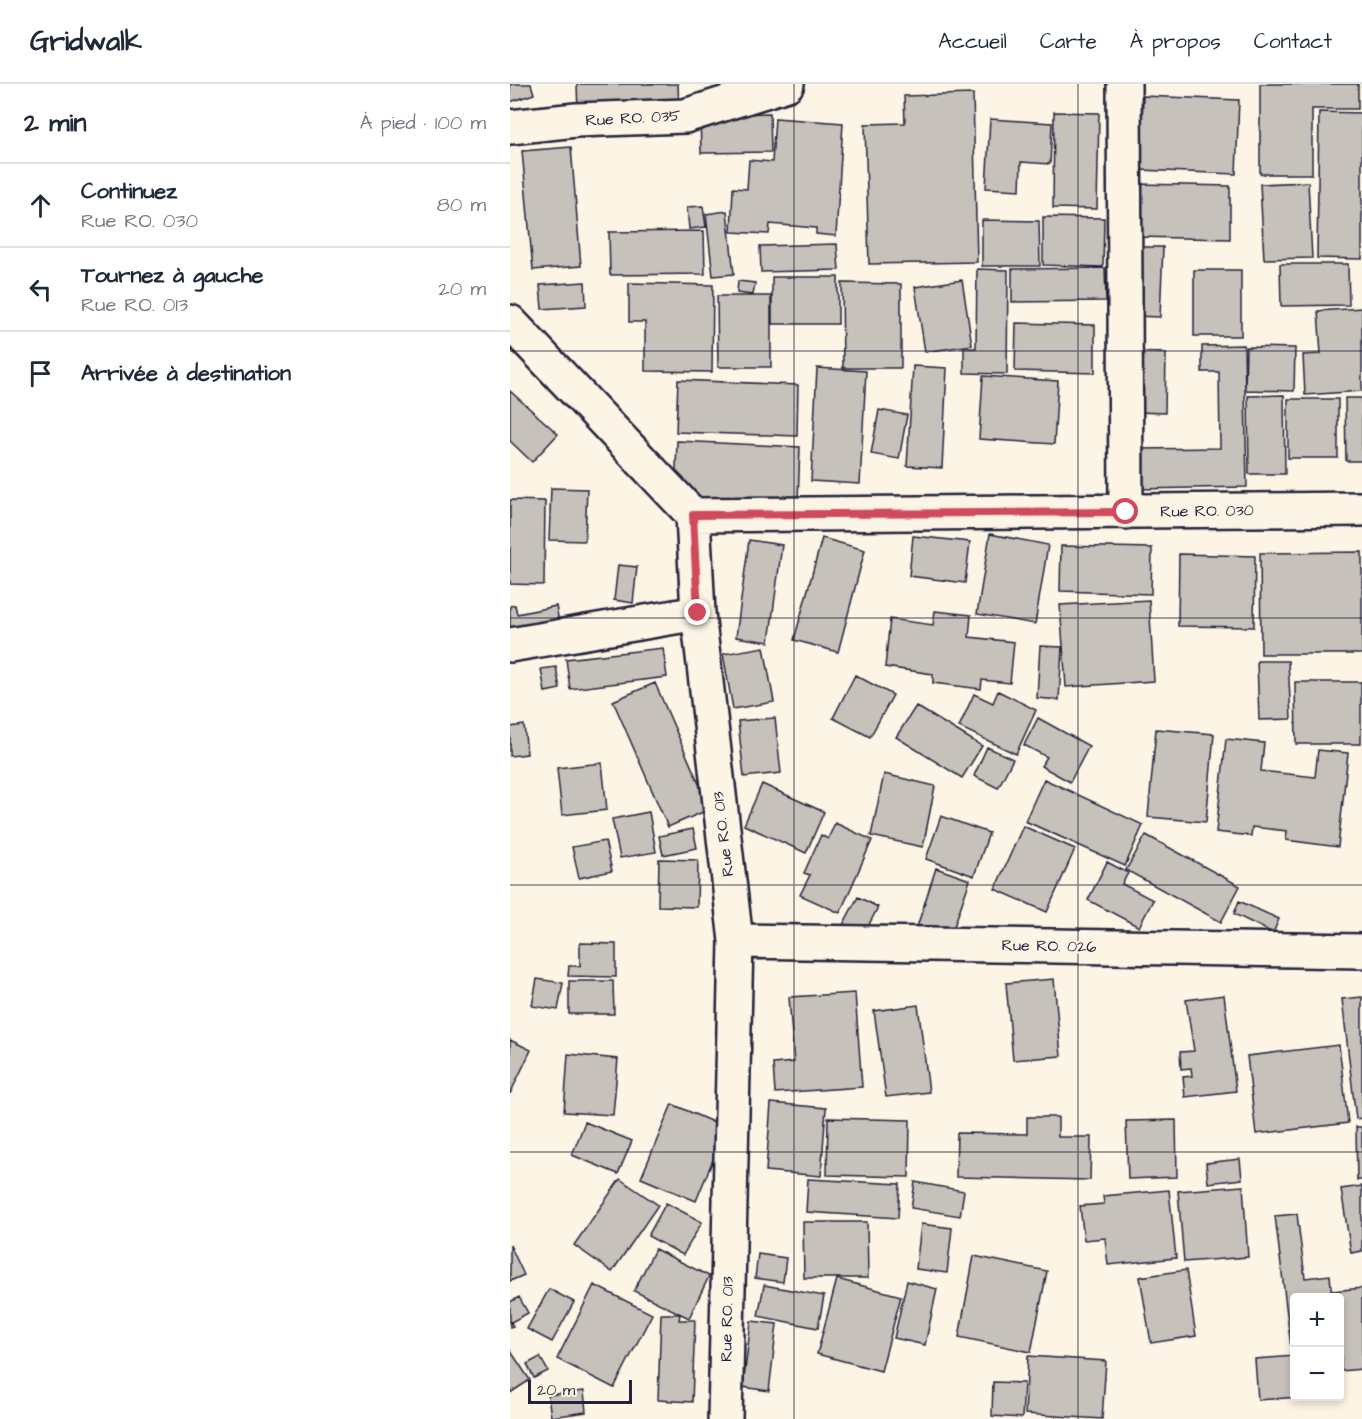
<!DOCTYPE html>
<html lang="fr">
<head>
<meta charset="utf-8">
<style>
  :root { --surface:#fff; --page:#f6f6f7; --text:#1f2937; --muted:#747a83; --line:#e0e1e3 }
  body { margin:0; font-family:"Architects Daughter",sans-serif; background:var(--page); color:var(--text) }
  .controls { position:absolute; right:18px; bottom:18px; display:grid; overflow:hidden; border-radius:6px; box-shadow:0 3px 9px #0003 }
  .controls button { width:54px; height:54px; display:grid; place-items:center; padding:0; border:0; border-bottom:2px solid var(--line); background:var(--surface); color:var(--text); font:30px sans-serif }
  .scale { position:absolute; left:18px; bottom:15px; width:104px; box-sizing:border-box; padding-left:6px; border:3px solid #22223b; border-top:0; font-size:16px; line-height:21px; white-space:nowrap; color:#22223b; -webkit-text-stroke:4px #fcf5e5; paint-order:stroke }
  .stop { position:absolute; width:18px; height:18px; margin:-14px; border:4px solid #d1495b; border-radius:50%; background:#fff }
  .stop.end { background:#d1495b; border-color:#fff; box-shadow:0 2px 6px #0008 }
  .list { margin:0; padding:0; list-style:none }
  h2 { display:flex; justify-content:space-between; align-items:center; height:78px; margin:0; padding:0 24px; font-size:26px }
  h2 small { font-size:20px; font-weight:400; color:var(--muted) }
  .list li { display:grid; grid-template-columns:39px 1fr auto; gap:18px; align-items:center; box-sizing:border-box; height:84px; padding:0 24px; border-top:2px solid var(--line) }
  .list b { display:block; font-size:22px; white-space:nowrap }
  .list p { margin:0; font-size:20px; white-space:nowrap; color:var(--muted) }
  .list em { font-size:20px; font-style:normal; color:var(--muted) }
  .icon { flex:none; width:33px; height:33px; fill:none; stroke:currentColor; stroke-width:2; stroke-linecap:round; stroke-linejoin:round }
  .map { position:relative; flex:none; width:852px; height:1335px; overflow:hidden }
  header { display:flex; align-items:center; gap:36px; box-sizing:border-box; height:84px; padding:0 30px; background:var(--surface); border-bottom:2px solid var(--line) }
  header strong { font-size:28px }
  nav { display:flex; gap:33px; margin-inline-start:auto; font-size:21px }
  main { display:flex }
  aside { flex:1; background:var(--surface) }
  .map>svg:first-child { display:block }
</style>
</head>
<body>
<header>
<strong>Gridwalk</strong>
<nav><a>Accueil</a><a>Carte</a><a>À propos</a><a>Contact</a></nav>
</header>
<main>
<aside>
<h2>2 min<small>À pied · 100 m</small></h2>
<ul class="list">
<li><svg class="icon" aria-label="ahead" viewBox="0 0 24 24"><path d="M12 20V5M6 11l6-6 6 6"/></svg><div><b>Continuez</b><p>Rue RO. 030</p></div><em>80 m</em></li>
<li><svg class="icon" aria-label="left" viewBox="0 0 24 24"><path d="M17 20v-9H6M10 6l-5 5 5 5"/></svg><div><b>Tournez à gauche</b><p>Rue RO. 013</p></div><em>20 m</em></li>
<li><svg class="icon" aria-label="arrive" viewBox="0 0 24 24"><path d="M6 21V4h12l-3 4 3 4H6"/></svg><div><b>Arrivée à destination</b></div></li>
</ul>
</aside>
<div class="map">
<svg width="852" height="1335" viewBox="0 0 852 1335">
  <rect width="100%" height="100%" fill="#fcf5e5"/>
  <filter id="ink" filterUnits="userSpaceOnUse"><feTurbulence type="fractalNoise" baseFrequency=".0167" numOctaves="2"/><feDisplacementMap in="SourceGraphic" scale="12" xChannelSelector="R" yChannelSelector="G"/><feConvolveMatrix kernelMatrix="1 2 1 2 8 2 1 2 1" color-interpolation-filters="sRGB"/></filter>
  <g filter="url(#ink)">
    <!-- building -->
    <path fill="#c6c1bb" stroke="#22223b" stroke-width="1.5" d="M0 0H21L24 10 0 18Z
      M67 0H168L169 26 68 30Z
      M750 0H848V25H802V90H750Z
      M463 10 467 178 359 180 355 40 395 39 394 12Z
      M633 12 729 16 726 90 630 86Z
      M544 28 589 29 587 125 543 124Z
      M809 28 852 29V175L807 174Z
      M260 29 261 68 191 69 190 31Z
      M265 34 333 39 326 152 306 150V144L260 140 259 150 221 148 223 104 237 105 239 76 262 78Z
      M480 35 542 39 540 80 511 78 510 106 476 104Z
      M61 63 71 182 23 186 12 67Z
      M798 98 802 174 754 175 750 100Z
      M628 100 720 102V155L628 153Z
      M193 122 196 143 179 145 177 123Z
      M217 127 224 190 203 192 196 130Z
      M533 133 594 134 593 183 533 181Z
      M472 136 529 137 530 182H472Z
      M194 147 195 190 100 191 99 148Z
      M327 160 329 186 251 188 250 162Z
      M625 163H653L650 233 623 232Z
      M770 180H838L839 221 771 222Z
      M595 184 596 217 502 218V185Z
      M467 185 498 186 497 290 454 289V264H466Z
      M684 186H731V252H684Z
      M262 193H328V240H262Z
      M452 196 462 261 415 268 405 203Z
      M228 197 245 199 243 211 227 209Z
      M75 198 76 222 32 225 30 201Z
      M119 199 203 201 202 288 135 287V238H119Z
      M332 199 391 200V284H333Z
      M207 212H261V283H208Z
      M852 224V307L795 311 793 271 811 270 808 227Z
      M506 239 585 241V289L505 287Z
      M734 261 737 403 627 405 626 365 710 364 709 288H692V262Z
      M736 263 785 264 784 307 735 306Z
      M626 268 656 269 655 329 626 328Z
      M403 282 437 284 432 384 397 382Z
      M307 284 356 287 350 400 301 397Z
      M473 292 548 297 544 360 469 355Z
      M168 296 288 301 287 352 166 348Z
      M0 307 48 350 22 378 0 357Z
      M774 311 775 390H739L738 312Z
      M835 314H852V377H836Z
      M778 315H828V374H778Z
      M369 326 397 331 389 375 361 370Z
      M167 357 290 363 288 417 165 412Z
      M41 404 77 405 75 457 39 456Z
      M0 416 35 417 34 501 0 500Z
      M480 450 538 461 525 540 467 530Z
      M403 452 460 458 455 499 399 492Z
      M312 454 355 466 328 568 284 556Z
      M239 456 272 461 259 558 226 553Z
      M551 462 642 464 641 510 550 507Z
      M852 468V570H751L750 469Z
      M669 470 745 472 744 543 668 542Z
      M108 481 127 483 123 519 104 516Z
      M639 516 644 597 556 603 550 521Z
      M5 521 7 530 46 522 49 538 0 549V522Z
      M425 527 461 531 459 553 504 558 500 599 472 596 471 605 423 599V590L375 583 380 535 423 541Z
      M530 562 552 563 549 616 527 614Z
      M254 563 264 618 223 625 213 570Z
      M153 564 157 593 60 605 56 575Z
      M747 577H778L781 635 749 636Z
      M46 583 50 605 35 608 31 585Z
      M345 591 383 611 360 653 323 634Z
      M785 598H851V660H786Z
      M145 599 200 725 158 743 103 617Z
      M488 607 526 626 506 670 449 643 464 610 483 619Z
      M406 622 472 662 452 694 386 653Z
      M265 634 271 689 234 693 228 637Z
      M528 634 579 662 560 698 531 682 537 673 514 661Z
      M14 641 17 670 0 672V643Z
      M646 645 704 650 696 738 638 733Z
      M716 655 754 659 751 687 805 693 808 666 838 669 828 763 776 756 777 747 742 743 741 752 706 748Z
      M477 663 503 675 488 704 464 692Z
      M92 679 97 726 52 731 47 684Z
      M374 690 425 702 413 763 361 752Z
      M534 695 633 741 615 782 515 737Z
      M252 700 314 728 296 769 234 741Z
      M139 728 146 768 110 774 102 735Z
      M431 732 479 749 464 792 416 775Z
      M325 739 362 756 330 829 290 811 300 791 294 789 311 751 318 755Z
      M513 742 565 765 537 828 485 805Z
      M183 745 187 764 153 771 149 752Z
      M636 751 730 802 711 838 616 786Z
      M95 757 102 787 69 794 62 763Z
      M149 775 188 776 187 823 148 822Z
      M597 778 618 789 612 800 643 816 629 843 578 816Z
      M426 784 460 796 440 854 407 843Z
      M348 813 368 823 353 852 333 841Z
      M729 817 769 835 763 849 724 830Z
      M70 859 106 860V893L58 892 59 882H70Z
      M27 895 53 899 48 926 22 922Z
      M544 895 551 972 503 976 496 899Z
      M59 897H103L104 930H59Z
      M345 909 352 1003 265 1009 263 980 284 978 279 913Z
      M714 911 726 1007 675 1013 673 993 682 992 681 984 671 985 670 968 684 967 676 916Z
      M852 913V1034L846 1035 832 915Z
      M408 921 419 1008 376 1013 364 927Z
      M0 956 21 966 0 1010Z
      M829 961 838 1039 746 1050 737 972Z
      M58 970 108 975 103 1031 54 1028Z
      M261 1019 316 1024 311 1092 256 1087Z
      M162 1020 216 1044 186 1117 131 1094Z
      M517 1033H548V1053H581L580 1096 446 1093 447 1049 517 1050Z
      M318 1034 400 1036 399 1093 317 1091Z
      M666 1036 667 1093 618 1095 616 1037Z
      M75 1038 122 1057 108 1090 62 1071Z
      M846 1043H852V1096H847Z
      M730 1075 732 1095 698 1099 696 1079Z
      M110 1095 148 1121 102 1188 64 1161Z
      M298 1095 390 1100 388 1134 296 1128Z
      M405 1098 454 1107 450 1132 401 1124Z
      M733 1102 738 1173 674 1178 668 1107Z
      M852 1102V1167L841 1169 831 1105Z
      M659 1106 666 1174 598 1181 595 1154 574 1156 570 1122 594 1120 593 1112Z
      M156 1119 192 1138 173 1171 138 1152Z
      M787 1130 795 1194 820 1191 822 1214H784V1263H781L765 1132Z
      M293 1138H357L358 1194H294Z
      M411 1140 442 1144 437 1189 406 1185Z
      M0 1161 14 1191 0 1197Z
      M145 1165 199 1192 179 1234 124 1207Z
      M248 1170 276 1174 273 1198 245 1194Z
      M464 1172 537 1187 521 1268 449 1253Z
      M676 1186 686 1252 641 1259 630 1193Z
      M327 1195 391 1212 371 1287 307 1270Z
      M397 1197 427 1205 415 1261 384 1254Z
      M84 1201 142 1230 104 1304 47 1275Z
      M254 1201 314 1212 308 1244 248 1232Z
      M852 1204V1285L831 1287 830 1214H823L822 1207Z
      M39 1205 64 1218 42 1258 17 1245Z
      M9 1213 18 1229 1 1238 3 1242 0 1243V1218Z
      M151 1230H170L169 1236H185L182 1318 148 1316Z
      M241 1237 267 1240 259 1307 233 1303Z
      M0 1266 20 1296 0 1309Z
      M518 1272 596 1277 592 1335 515 1330Z
      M784 1272V1312L789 1313 748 1316 745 1275Z
      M30 1273 38 1287 24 1294 17 1280Z
      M483 1298 514 1299 512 1334 482 1332Z
      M74 1307 76 1328 41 1333 38 1311Z"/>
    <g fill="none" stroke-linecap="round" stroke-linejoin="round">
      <defs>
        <path id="street" d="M614 0 616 428
          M0 43 66 36 175 32 277 0
          M0 238 183 431 188 529 226 857 215 1335
          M183 431 852 425
          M0 561 188 529
          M226 857 852 867"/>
      </defs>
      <!-- street casing -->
      <use href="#street" stroke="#22223b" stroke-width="38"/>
      <!-- street -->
      <use href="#street" stroke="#fcf5e5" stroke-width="33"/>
    </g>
  </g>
  <g fill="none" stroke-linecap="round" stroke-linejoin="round" filter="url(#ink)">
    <!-- route -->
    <path stroke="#d1495b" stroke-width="8" d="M188 529 183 431 616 428"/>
  </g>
  <!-- grid -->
  <path fill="none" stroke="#22223b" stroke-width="1.5" stroke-opacity="0.55" d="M284 0V1335M568 0V1335M0 267H852M0 534H852M0 801H852M0 1068H852"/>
  <g text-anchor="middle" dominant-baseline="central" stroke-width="4.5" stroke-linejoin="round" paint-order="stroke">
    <!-- street labels -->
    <g font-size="16" fill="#22223b" stroke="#fcf5e5">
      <text transform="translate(123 34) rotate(-3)">Rue RO. 035</text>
      <text transform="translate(697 427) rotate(-1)">Rue RO. 030</text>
      <text transform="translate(213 750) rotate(-97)">Rue RO. 013</text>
      <text transform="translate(539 862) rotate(1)">Rue RO. 026</text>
      <text transform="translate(217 1235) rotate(-89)">Rue RO. 013</text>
    </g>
  </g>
</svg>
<div class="controls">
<button>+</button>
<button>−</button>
</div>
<div class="scale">20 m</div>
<div class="stop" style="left:616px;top:428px"></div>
<div class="stop end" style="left:188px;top:529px"></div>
</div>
</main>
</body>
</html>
